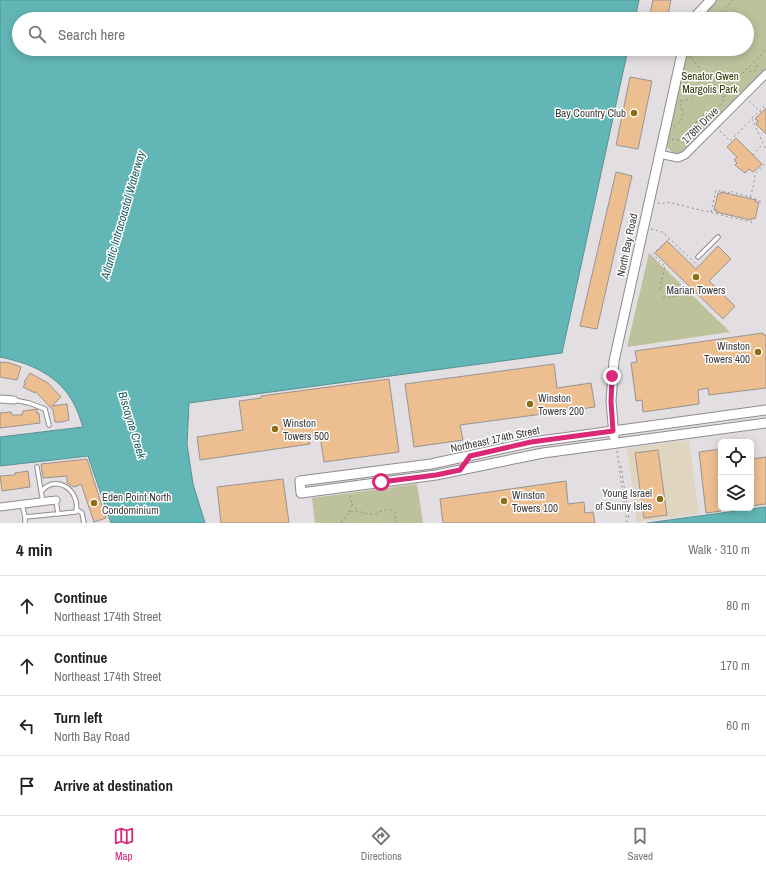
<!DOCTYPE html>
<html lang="en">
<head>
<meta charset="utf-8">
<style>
  :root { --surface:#fff; --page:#f2f2f2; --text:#222; --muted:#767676; --line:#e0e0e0; --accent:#db2777 }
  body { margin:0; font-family:"Archivo Narrow",sans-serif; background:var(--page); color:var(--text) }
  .controls { position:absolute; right:12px; bottom:12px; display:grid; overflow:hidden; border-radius:6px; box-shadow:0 2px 10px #0003 }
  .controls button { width:36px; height:36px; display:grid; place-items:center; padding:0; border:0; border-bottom:1px solid var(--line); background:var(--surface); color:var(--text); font:20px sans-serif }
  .stop { position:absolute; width:12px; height:12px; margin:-9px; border:3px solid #db2777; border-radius:50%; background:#fff }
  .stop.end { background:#db2777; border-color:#fff; box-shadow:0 1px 4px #0008 }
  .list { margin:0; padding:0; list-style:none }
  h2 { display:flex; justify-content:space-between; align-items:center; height:52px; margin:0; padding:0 16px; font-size:17px }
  h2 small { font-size:13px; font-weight:400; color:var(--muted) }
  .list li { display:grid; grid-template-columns:26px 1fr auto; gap:12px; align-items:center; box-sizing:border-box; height:60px; padding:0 16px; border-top:1px solid var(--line) }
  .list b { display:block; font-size:15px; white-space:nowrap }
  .list p { margin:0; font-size:13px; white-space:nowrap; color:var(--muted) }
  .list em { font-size:13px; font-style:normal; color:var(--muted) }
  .icon { flex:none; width:22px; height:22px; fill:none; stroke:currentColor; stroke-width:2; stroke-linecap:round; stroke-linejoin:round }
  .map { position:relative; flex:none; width:766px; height:523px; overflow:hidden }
  .search { position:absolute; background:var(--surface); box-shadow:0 2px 10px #0003; left:12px; right:12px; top:12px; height:44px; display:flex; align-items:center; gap:10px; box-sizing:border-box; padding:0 14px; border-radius:22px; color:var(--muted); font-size:15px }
  .sheet { height:292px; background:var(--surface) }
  nav { display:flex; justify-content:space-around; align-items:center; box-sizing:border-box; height:56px; border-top:1px solid var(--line); background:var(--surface); font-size:11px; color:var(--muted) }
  nav a { display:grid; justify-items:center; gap:2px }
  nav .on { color:var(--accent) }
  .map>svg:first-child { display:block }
</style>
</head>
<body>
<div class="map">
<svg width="766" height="523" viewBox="0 0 766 523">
  <rect width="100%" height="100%" fill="#e2dee2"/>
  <!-- commercial -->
  <path fill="#dfd5c0" d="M689 440 699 514 637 522 627 448Z"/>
  <!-- green -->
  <path fill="#bdc19c" d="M715 0H766V70L683 153C673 154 668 152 666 142L686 49H747V19H697Z
    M649 253 730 332 627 347Z
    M417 484 423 523H315L312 498Z"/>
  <!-- water -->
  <path fill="#63b6b6" stroke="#579191" d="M0 0H639L635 19H19V49H628L562 353 189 403 187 444 193 484 205 523H111L88 456 0 466V437L83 427C80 419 78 411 74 404 59 375 30 363 0 357Z
    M766 507V523H647Z"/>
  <!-- building -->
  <path fill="#edbe90" stroke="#989491" d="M653 0H671L667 19H649Z
    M630 77 652 81 638 149 616 145Z
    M766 108V134L756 124 758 121 755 119Z
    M736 138 762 164 753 172 749 169 745 173 735 165 737 163 734 160 737 157 727 147Z
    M616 172 632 176 597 329 580 326Z
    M721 192 756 200 755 202H759L755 219 752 218 751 220 716 212 717 210H714L718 193 721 194Z
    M667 241 696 269 718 246 731 259 709 281 735 306 723 319 655 253Z
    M763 333V335H766V388L709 395 708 388 698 390 699 404 643 412 642 400 636 401 631 363 637 362 635 351Z
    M0 362 10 363 21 367 17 380 0 377Z
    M554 364 557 388 591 383 595 407 460 425 463 440 414 447 405 384Z
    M30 373 48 383 61 397 52 406 67 404 69 420 61 422H55L53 410 35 391V393L23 387 26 382H24Z
    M389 379 399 452 324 462 320 436 309 437 310 444 200 460 197 437 243 430 239 401 261 398V396Z
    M37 409V414L39 413 40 423 0 428V413L11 412 12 415H22L23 411Z
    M721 449V511L706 513 699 452Z
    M658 450 667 515 644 518 635 453Z
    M766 457V504L751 506V459Z
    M87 459 106 518 94 522 81 484 74 487 67 483V476L43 478 41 464Z
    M28 471 30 487 2 491 0 476 15 475V473Z
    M283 479 289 523H221L217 487Z
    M566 481 568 504 584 502 585 513 593 512 595 523H443L440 499Z"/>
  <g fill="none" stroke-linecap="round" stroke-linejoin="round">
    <defs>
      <path id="service" d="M698 257 718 237
        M14 400 29 403 45 409 49 425
        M37 467 43 502
        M56 500 58 514
        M22 504 25 517V523
        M76 509 82 513 84 523
        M25 517 76 512C81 490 55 473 41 492"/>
      <path id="minor" d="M659 154 678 158 685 155 766 74
        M0 399 14 400
        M0 507 56 500"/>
      <path id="tertiary" d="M693 19 711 0
        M766 410 533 442 431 464 300 481 301 493 436 475 543 453 766 423
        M614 436 611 401 614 361 683 49"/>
    </defs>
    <!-- service casing -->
    <use href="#service" stroke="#8f8b8f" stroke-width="5.5"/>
    <!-- minor casing -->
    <use href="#minor" stroke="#8f8b8f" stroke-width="9"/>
    <!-- tertiary casing -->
    <use href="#tertiary" stroke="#8f8b8f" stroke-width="11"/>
    <!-- path -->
    <path stroke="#928f92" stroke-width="1" stroke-dasharray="2 3" stroke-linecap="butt" d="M715 19 733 0
      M691 56 695 55
      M745 69 752 72 755 71 757 67 754 63
      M700 78 704 76
      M699 82 706 81
      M732 86 742 87
      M683 88 685 83 687 72
      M713 92 720 86
      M724 97 735 81 766 50
      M681 101 692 99
      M749 101 762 113
      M752 118 766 105
      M674 127 681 121 683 114 680 100
      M720 131 730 141 752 119 766 150
      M672 139C682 141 688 141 694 131V124L704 114 713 112 721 104 724 99 719 88 706 81 703 73 690 56 689 59
      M753 155 763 144
      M750 197 760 201 762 204
      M658 203 662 204 667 202 755 223
      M711 212 716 190 729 193V191L750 197 753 188 755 174 766 162
      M651 229 662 232 667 236 698 266
      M660 289 665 266 653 254 670 238
      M663 298 684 295 691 288
      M617 451 627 523
      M621 466 629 519
      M352 504 358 510
      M349 512 352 503 350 495
      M341 523C353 502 359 515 374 514 379 513 383 510 389 509L395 513 396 523"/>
    <!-- service -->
    <use href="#service" stroke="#fff" stroke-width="3.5"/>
    <!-- minor -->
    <use href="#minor" stroke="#fff" stroke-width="7"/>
    <!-- tertiary -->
    <use href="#tertiary" stroke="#fff" stroke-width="9"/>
  </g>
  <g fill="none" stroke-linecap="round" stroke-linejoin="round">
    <!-- route -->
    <path stroke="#db2777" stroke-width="5" d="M381 482 436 475 460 470 470 456 531 442 613 431 611 402 612 376"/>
  </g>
  <!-- markers -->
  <g fill="#8c6e10" stroke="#fff" stroke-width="1.5">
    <circle cx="634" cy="113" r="4"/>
    <circle cx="696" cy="277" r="4"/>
    <circle cx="758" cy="352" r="4"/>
    <circle cx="530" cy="404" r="4"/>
    <circle cx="275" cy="429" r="4"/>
    <circle cx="660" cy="499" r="4"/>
    <circle cx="504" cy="501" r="4"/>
    <circle cx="94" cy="503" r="4"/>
  </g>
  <g text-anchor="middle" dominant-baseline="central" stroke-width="3" stroke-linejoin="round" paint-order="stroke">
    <!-- park labels -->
    <g font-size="11" fill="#343707" stroke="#fff">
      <text x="710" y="76">Senator Gwen<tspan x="710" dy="13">Margolis Park</tspan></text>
    </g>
    <!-- poi labels -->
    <g font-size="11" fill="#3c3b3c" stroke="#fff" text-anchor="start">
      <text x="626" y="113" text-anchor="end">Bay Country Club</text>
      <text x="696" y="290" text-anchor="middle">Marian Towers</text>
      <text x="750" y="346" text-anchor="end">Winston<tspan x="750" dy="13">Towers 400</tspan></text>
      <text x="538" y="398">Winston<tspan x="538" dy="13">Towers 200</tspan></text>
      <text x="283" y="423">Winston<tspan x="283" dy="13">Towers 500</tspan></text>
      <text x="652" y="493" text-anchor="end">Young Israel<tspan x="652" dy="13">of Sunny Isles</tspan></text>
      <text x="512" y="495">Winston<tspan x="512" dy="13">Towers 100</tspan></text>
      <text x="102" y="497">Eden Point North<tspan x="102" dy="13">Condominium</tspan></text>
    </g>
    <!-- street labels -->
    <g font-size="11" fill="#3c3b3c" stroke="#fff">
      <text transform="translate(700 125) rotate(-45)">178th Drive</text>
      <text transform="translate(627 245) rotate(-78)">North Bay Road</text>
      <text transform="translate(495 439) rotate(-12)">Northeast 174th Street</text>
    </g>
    <!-- water labels -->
    <g font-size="12" font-style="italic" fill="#185e5f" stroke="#fff">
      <text transform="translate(123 215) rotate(-74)">Atlantic Intracoastal Waterway</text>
      <text transform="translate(132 425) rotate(73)">Biscayne Creek</text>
    </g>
  </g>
</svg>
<div class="controls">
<button><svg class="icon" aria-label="locate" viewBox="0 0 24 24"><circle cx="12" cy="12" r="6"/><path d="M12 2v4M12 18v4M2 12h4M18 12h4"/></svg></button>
<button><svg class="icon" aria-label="layers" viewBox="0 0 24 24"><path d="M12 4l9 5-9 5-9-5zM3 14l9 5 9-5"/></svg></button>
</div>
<div class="stop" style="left:381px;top:482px"></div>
<div class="stop end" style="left:612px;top:376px"></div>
<div class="search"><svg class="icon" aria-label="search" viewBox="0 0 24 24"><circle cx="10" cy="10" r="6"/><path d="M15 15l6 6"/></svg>Search here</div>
</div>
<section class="sheet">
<h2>4 min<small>Walk · 310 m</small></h2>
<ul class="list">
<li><svg class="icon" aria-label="ahead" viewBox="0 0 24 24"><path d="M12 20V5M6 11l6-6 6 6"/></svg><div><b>Continue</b><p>Northeast 174th Street</p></div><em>80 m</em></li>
<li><svg class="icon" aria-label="ahead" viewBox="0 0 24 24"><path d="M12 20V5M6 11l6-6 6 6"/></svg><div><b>Continue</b><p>Northeast 174th Street</p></div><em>170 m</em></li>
<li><svg class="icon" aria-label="left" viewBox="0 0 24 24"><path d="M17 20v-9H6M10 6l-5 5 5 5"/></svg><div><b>Turn left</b><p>North Bay Road</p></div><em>60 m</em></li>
<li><svg class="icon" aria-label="arrive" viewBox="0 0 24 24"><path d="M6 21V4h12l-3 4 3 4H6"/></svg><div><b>Arrive at destination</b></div></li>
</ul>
</section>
<nav>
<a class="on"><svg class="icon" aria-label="map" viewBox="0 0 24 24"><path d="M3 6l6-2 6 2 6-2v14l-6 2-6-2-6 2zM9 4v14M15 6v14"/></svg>Map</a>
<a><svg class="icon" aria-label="directions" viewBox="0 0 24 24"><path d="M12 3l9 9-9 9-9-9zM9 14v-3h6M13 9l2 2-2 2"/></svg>Directions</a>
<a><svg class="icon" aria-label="saved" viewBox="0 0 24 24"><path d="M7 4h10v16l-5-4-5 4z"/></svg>Saved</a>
</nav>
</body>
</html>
